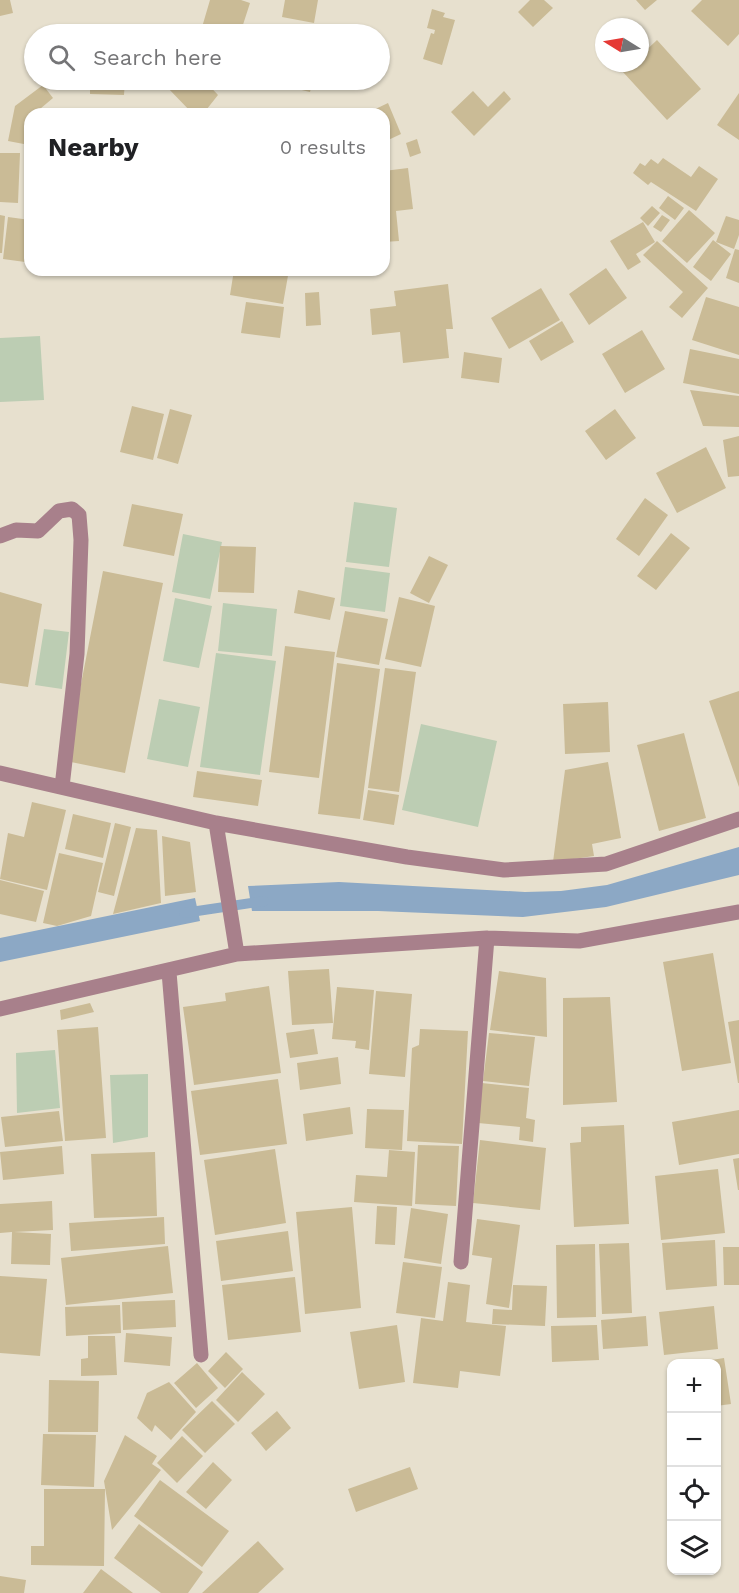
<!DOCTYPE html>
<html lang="en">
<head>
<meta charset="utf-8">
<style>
  :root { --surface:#fff; --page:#f6f6f6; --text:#202124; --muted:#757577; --line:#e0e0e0 }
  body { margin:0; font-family:"Work Sans",sans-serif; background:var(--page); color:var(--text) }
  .controls { position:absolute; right:18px; bottom:18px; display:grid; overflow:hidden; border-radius:12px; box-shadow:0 2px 4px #0004 }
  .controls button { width:54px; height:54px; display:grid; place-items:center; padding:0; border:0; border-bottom:2px solid var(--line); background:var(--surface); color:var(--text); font:30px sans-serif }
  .compass { position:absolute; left:595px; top:18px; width:54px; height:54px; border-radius:50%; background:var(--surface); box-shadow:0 2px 4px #0004; rotate:281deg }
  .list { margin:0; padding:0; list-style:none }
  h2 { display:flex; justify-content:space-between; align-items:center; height:78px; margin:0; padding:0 24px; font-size:26px }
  h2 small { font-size:20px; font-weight:400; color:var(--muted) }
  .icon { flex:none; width:33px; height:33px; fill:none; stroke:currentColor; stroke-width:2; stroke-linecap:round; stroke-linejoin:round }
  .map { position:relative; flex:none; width:739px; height:1593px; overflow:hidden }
  .search { position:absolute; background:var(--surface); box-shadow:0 2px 4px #0004; left:24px; top:24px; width:366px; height:66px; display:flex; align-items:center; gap:15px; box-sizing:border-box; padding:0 21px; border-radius:33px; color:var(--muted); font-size:22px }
  .panel { position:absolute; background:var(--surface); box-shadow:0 2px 4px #0004; left:24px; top:108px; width:366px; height:168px; border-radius:18px }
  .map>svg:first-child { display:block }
</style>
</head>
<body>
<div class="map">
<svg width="739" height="1593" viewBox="0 0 739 1593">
  <rect width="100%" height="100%" fill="#e7e0ce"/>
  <!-- green -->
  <path fill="#bccdb3" d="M40 336 44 400 0 402V338Z
    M354 502 397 508 389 567 346 562Z
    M183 534 222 542 210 599 172 592Z
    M345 567 390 573 385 612 340 606Z
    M175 598 212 606 199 668 163 661Z
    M223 603 277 609 272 656 218 651Z
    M44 629 69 632 62 689 35 685Z
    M216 653 276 661 260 775 200 767Z
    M159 699 200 707 188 767 147 759Z
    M421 724 497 741 478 827 402 810Z
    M55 1050 60 1108 17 1113 16 1053Z
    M148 1074V1137L113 1143 110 1075Z"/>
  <!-- water -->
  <path fill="#8ca8c5" d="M739 847V875L606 907 523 917 378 911H252L248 886 339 882 525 892 561 891 607 885Z
    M195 898 200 921 0 962V938Z"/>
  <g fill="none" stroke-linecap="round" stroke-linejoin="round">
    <!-- stream -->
    <path stroke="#8ca8c5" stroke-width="10" d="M184 913 264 901"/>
  </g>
  <!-- building -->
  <path fill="#cabb96" d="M0 0H10L13 13 0 16Z
    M210 0H241L250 3 240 34H200Z
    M285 0H318L314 23 282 17Z
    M530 0H544L553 8 533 27 518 12Z
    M636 0H657L645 10Z
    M702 0H739V34L728 46 691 11Z
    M432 9 445 13 443 17 455 20 442 65 423 59 431 33 434 34 435 30 427 28Z
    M295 28 321 34H293Z
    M657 40 701 89 667 120 623 72 633 63H640V56Z
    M90 80H125L124 95 90 94Z
    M130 80H162V85L130 84Z
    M166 80H204L218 95 203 114H193L165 85Z
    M283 80H313L310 92 281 85Z
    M43 85 53 98 34 114H30L29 145 8 141 15 106Z
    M473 91 488 107 504 91 511 99 474 136 451 112Z
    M739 93V140L717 125Z
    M388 103 401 134 384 142V114H365Z
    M417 139 421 153 410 157 406 143Z
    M0 153H20L18 203 0 202Z
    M663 158 691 177 699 166 718 179 696 211 651 182 648 185 633 173 640 163 645 166 651 159 658 164Z
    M408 168 413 209 396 211 399 241 384 242V171Z
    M668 196 684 208 675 220 659 208Z
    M652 206 660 213 648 226 640 218Z
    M689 210 715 233 687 263 662 241Z
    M0 215 5 216 2 253H0Z
    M662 215 670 220 661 232 653 227Z
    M726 216 739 220V235L734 249 716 242Z
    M8 217 30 220V257L25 262 3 259Z
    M643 222 655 242 636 254 641 262 628 270 610 241Z
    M713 240 731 254 711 281 693 267Z
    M657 241 708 288 682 318 669 307 683 292 643 255Z
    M735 249 739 250V283L726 278Z
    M606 268 627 298 589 325 569 294Z
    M234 270H289L283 304 230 295Z
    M448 284 453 329H446L449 358 403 363 400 332 372 335 370 309 396 306 394 291Z
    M541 288 560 320 509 349 491 318Z
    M319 292 321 325 306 326 305 293Z
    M706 297 739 307V355L692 340Z
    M246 302 284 307 280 338 241 333Z
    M562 321 574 342 541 361 529 341Z
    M642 330 665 369 625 393 602 354Z
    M690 349 739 359V394L683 383Z
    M464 352 502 358 499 383 461 378Z
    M690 390 739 396V427L703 426Z
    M132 406 164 414 153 460 120 452Z
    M170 409 192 415 178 464 157 458Z
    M615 409 636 438 606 460 585 431Z
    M739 436V476L728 477 723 440Z
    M706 447 726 488 677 513 656 473Z
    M645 498 668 515 639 556 616 539Z
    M132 504 183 514 174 556 123 546Z
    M671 533 690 548 656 590 637 576Z
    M220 546 256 547 254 593 218 592Z
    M429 556 448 565 429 603 410 593Z
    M103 571 163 583 125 773 66 761Z
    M298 590 335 598 330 620 294 613Z
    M0 592 42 604 28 687 0 683Z
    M399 597 435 606 421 667 385 659Z
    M345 611 388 619 379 665 336 657Z
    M285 646 335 652 319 778 269 772Z
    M337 663 380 669 360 819 318 814Z
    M385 668 416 672 399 792 368 788Z
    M739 691V787L709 701Z
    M608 702 610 752 565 754 563 704Z
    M684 733 706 818 659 831 637 745Z
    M608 762 621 838 592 844 594 856 553 862 565 770Z
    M197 771 262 780 258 806 193 797Z
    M368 790 399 795 394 825 363 820Z
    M32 802 66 810 47 890 0 879 8 833 24 837Z
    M73 814 111 823 103 858 65 849Z
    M115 823 131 827 114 896 98 892Z
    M136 828 157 830 161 903 113 914Z
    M162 836 190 842 196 892 165 896Z
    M59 853 103 863 91 916 57 926 43 923Z
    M0 880 44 891 36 922 0 914Z
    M713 953 731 1063 682 1071 663 962Z
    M329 969 333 1023 292 1025 288 971Z
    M499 971 546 978 547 1037 490 1030Z
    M269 986 281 1073 194 1085 183 1007 226 1001 225 993Z
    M337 987 374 990 369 1050 355 1048 356 1041 332 1039Z
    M376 991 412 994 405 1077 369 1074Z
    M610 997 617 1102 563 1105V998Z
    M90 1003 94 1012 61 1020 60 1010Z
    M739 1020V1083H738L728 1022Z
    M98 1027 106 1138 65 1141 57 1030Z
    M314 1029 318 1054 290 1058 286 1033Z
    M420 1029 468 1031 462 1144 407 1141 412 1048 419 1045Z
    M489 1033 535 1037 529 1086 483 1081Z
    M338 1057 341 1084 300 1090 297 1063Z
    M278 1079 287 1144 200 1155 191 1091Z
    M482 1083 529 1088 526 1118 535 1120 533 1142 519 1140 520 1127 478 1123Z
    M350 1107 353 1134 306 1141 303 1114Z
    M367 1109 404 1110 402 1150 365 1148Z
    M739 1110V1154L679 1165 672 1122Z
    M59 1111 63 1141 5 1147 1 1117Z
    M624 1125 629 1224 574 1227 570 1143 581 1142V1127Z
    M480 1140 546 1148 540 1210 473 1203Z
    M418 1145 459 1146 456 1206 415 1204Z
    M62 1146 64 1174 3 1180 0 1152Z
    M275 1149 286 1223 215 1235 204 1160Z
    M389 1150 415 1152 412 1206 354 1202 356 1175 387 1177Z
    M155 1152 157 1216 94 1218 91 1154Z
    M739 1158V1190H738L733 1159Z
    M718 1169 725 1233 661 1240 655 1176Z
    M52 1201 53 1230 14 1232 51 1234 50 1265 11 1264 12 1232 0 1233V1204Z
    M377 1206 397 1207 395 1245 375 1244Z
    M352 1207 361 1308 305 1314 296 1212Z
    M411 1208 448 1214 441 1264 404 1258Z
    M164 1217 165 1244 71 1251 69 1223Z
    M477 1219 520 1225 509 1308 486 1304 492 1258 472 1255Z
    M288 1231 293 1271 221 1281 216 1241Z
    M715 1240 717 1286 666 1290 662 1243Z
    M629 1243 632 1313 602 1314 599 1244Z
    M595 1244 596 1317 557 1318 556 1245Z
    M168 1246 173 1293 66 1305 61 1258Z
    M723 1247H739V1285H724Z
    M403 1262 442 1267 435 1318 396 1313Z
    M0 1276 47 1279 40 1356 0 1353Z
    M295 1277 301 1332 228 1340 222 1285Z
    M448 1282 470 1285 466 1322 506 1326 500 1376 460 1371 458 1388 413 1383 421 1318 443 1321Z
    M513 1285 547 1286 545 1326 492 1324 493 1309 512 1310Z
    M175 1300 176 1327 123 1330 122 1302Z
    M120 1305 121 1333 66 1336 65 1307Z
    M714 1306 718 1349 664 1355 659 1312Z
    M646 1316 648 1346 603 1349 601 1320Z
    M397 1325 405 1382 359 1389 350 1332Z
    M597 1325 599 1360 552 1362 551 1326Z
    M126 1333 172 1337 170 1366 124 1362Z
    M88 1336H115L117 1375 81 1376V1359L88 1358Z
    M226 1352 243 1369 225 1388 208 1371Z
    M724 1358 731 1404 716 1406V1364L699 1362Z
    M197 1363 218 1388 196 1408 174 1383Z
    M242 1372 265 1394 238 1422 216 1400Z
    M49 1380 99 1381 98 1432H48Z
    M169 1382 196 1412 171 1440 155 1425 152 1432 137 1418 147 1393Z
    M212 1401 235 1424 205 1453 182 1430Z
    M277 1411 291 1428 266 1451 251 1433Z
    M43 1434 96 1435 94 1487 41 1485Z
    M125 1435 157 1456 152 1464 161 1470 112 1530 104 1481Z
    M182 1436 203 1456 177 1483 157 1463Z
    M213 1462 232 1480 206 1509 186 1492Z
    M410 1467 418 1489 356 1512 348 1489Z
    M160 1480 229 1531 202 1567 134 1516Z
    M44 1489H105L104 1566 31 1565V1546H44Z
    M139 1524 203 1572 188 1593H161L114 1558Z
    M258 1541 284 1569 258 1593H202Z
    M101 1569 133 1593H83Z
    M0 1576 26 1580 24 1593H0Z"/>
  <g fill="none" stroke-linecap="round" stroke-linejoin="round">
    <!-- minor -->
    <path stroke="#a8808b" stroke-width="15" d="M0 536 16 530 38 531 59 511 72 509 79 515 81 540 77 654 62 787
      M0 773 216 823 407 857 504 870 606 864 739 819
      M216 823 237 954
      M169 972 201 1355
      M0 1009 237 954 487 938 579 941 739 912
      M461 1262 487 938"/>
  </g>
</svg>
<div class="controls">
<button>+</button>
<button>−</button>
<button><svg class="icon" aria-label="locate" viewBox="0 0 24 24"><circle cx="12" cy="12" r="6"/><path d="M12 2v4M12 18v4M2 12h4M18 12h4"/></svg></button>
<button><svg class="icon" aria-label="layers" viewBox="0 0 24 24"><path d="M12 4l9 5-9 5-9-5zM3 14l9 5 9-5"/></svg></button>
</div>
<svg class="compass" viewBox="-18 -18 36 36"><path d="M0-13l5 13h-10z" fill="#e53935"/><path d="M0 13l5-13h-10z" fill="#757577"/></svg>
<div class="search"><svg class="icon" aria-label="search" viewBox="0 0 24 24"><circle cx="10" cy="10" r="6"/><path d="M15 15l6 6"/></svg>Search here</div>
<section class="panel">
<h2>Nearby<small>0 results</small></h2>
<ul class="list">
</ul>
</section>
</div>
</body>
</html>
